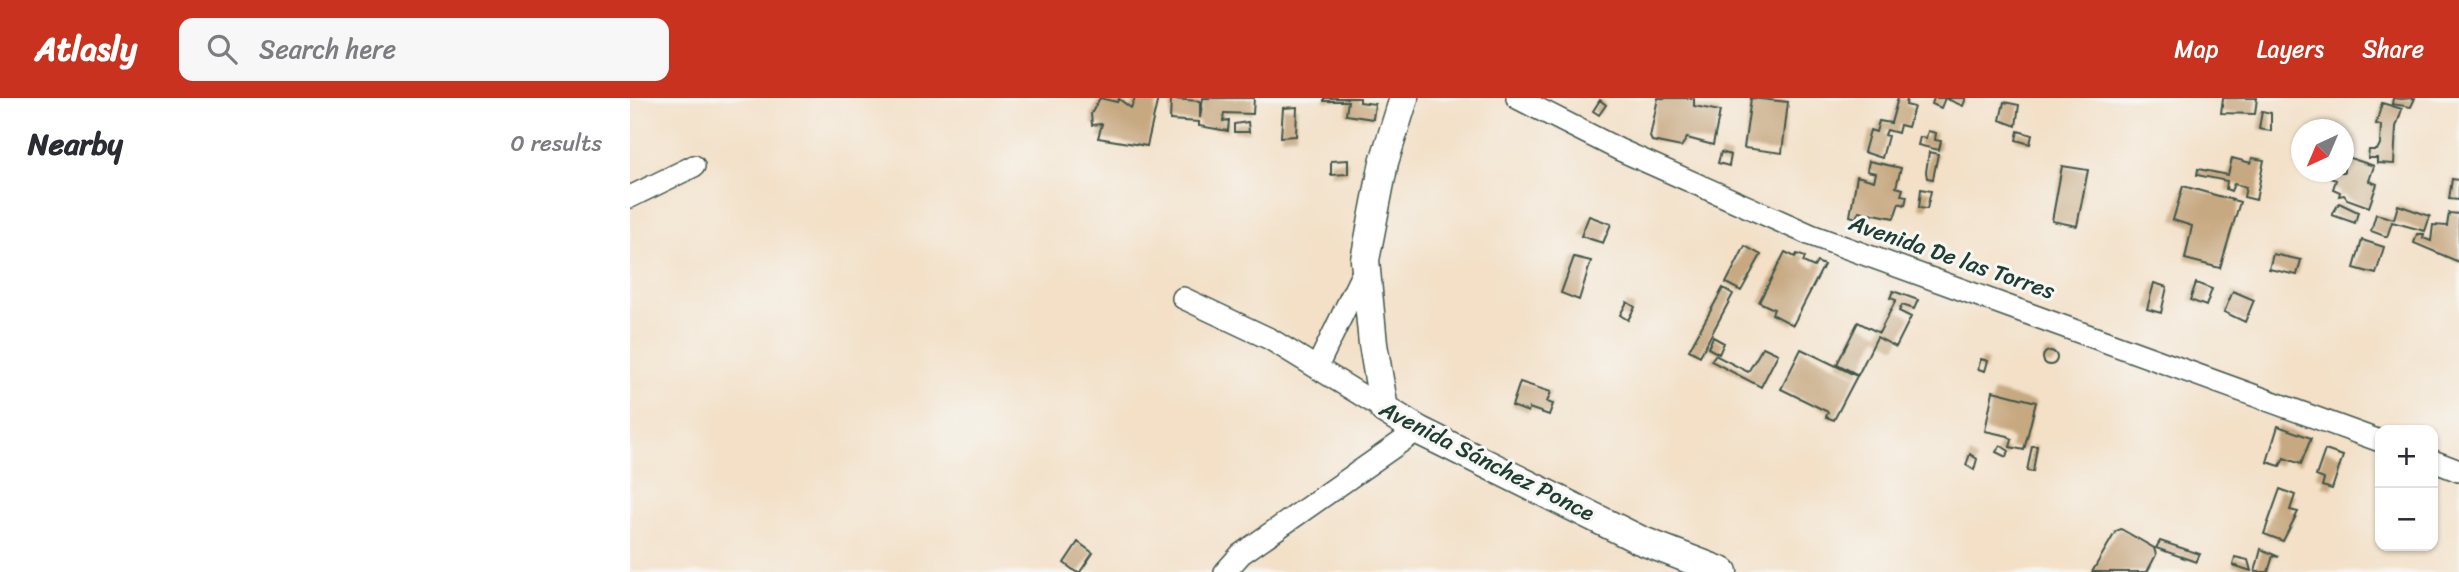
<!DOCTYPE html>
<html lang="en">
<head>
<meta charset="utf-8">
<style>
  :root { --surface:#fff; --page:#f7f7f7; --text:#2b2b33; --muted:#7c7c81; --line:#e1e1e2; --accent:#c8321e }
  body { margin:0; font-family:Sriracha,sans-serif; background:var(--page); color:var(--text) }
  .controls { position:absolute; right:21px; bottom:21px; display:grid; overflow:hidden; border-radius:14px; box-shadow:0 2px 5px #0004 }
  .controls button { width:63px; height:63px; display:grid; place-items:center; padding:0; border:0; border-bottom:2px solid var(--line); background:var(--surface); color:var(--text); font:35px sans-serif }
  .compass { position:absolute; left:1661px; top:21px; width:63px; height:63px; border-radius:50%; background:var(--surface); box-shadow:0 2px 5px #0004; rotate:224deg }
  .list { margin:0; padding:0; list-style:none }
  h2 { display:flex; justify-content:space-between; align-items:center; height:91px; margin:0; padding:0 28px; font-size:30px }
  h2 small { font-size:23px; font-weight:400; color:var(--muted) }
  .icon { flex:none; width:38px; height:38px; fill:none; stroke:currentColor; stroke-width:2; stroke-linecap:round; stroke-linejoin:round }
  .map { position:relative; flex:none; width:1829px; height:474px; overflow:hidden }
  header { display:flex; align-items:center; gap:42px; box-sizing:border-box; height:98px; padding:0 35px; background:var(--accent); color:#fff }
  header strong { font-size:33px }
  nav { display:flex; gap:38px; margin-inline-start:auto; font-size:24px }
  .search { width:490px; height:63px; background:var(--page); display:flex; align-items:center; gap:18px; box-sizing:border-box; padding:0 24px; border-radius:14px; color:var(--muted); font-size:26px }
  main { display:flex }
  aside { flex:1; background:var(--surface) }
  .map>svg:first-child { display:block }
</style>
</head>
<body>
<header>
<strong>Atlasly</strong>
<div class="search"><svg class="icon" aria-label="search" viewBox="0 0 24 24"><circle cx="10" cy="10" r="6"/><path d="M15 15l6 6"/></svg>Search here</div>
<nav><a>Map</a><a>Layers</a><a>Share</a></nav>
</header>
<main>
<aside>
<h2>Nearby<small>0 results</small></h2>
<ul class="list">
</ul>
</aside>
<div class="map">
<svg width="1829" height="474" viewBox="0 0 1829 474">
  <rect width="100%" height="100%" fill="#f6f6f2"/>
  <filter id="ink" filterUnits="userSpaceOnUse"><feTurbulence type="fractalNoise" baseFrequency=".0143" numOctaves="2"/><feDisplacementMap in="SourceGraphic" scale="14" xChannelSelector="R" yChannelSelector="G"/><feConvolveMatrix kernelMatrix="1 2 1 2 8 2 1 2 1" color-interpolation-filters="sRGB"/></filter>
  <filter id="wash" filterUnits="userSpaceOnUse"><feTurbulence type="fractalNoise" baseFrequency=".00686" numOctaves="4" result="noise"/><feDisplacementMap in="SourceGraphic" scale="28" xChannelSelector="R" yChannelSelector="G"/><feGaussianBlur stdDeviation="1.57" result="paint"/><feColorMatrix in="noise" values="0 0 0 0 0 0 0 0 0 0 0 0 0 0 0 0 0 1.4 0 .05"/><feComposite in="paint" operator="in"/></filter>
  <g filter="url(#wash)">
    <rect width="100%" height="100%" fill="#f3e0c7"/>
    <g id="blocks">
      <!-- building -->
      <path fill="#c7a981" d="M470 0 487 4 489 1 501 10 505 0H528L517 48 468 40 472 26 462 27 461 16Z
        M573 0H624L623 16 594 15 593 23 599 22 598 33 569 28V24L540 22 541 1 570 3V20Z
        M694 0H730V4L745 6 743 21 716 17 718 3H694Z
        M1028 0H1064V8L1090 13 1083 47 1057 40 1051 49 1022 43 1020 39Z
        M1121 0 1158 4 1152 55 1114 50Z
        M1268 0H1277L1276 7 1284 9 1278 29 1270 27 1268 35 1257 32 1255 37 1258 38 1252 60 1234 54 1240 32 1246 34 1249 23 1261 25Z
        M1304 0H1336L1333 8 1315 0 1311 10 1302 6Z
        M1593 0H1627L1625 16 1591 15Z
        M1763 0 1771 1 1785 0 1781 9 1762 6Z
        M970 2 976 7 969 17 963 13Z
        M1374 4 1389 7 1386 28 1370 22Z
        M1752 5 1772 11 1766 29 1764 66 1747 65V60H1738L1739 52H1747L1750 46 1751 27 1746 26Z
        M667 9 666 38 651 39 653 10Z
        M1632 13 1641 15V33L1629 31Z
        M618 24 619 34H604V26Z
        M1298 33 1306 35 1305 42 1311 43 1309 52 1288 47 1290 39 1296 40Z
        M1388 33 1402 37 1400 46 1386 42Z
        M1091 54 1101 57 1099 68 1088 65Z
        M1299 54 1308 56 1303 81 1297 80 1296 74Z
        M1714 58 1744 68 1739 83 1747 86 1739 109 1717 101 1714 97 1709 98 1710 94 1703 91 1706 82 1697 79 1699 74H1714Z
        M1602 60 1621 65 1622 60 1634 62 1626 102 1614 99 1616 89 1604 86 1601 93 1596 91 1597 83 1567 77 1568 71 1598 77Z
        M718 62V76L701 77V63Z
        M1239 63 1271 70 1266 89 1273 91 1271 97 1277 98 1275 107 1269 105 1264 120 1229 113 1226 120 1220 118 1227 78 1244 83 1246 75 1237 73Z
        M1432 68 1458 72 1447 128 1422 123Z
        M1822 81 1829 82V102L1819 101Z
        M1553 88 1610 104 1590 170 1555 161 1562 128 1543 122Z
        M1291 91 1301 93 1297 111 1289 110Z
        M1709 105 1728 114 1725 125 1702 117Z
        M1768 107 1800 118 1795 133 1762 124 1757 139 1741 133 1746 116 1764 121Z
        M1819 115 1829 116V164L1784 145 1787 136H1794L1793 140 1801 143 1803 127 1817 128Z
        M959 118 981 126 973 145 951 138Z
        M1732 142 1754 149 1746 176 1724 170Z
        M1115 148 1131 157 1111 193 1096 185Z
        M1155 154 1165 159 1167 156 1175 159 1173 164 1184 169 1187 164 1194 167 1163 227 1142 216 1144 211 1129 204Z
        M1643 156 1671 162 1667 177 1639 171Z
        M944 159 961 163 949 202 931 195Z
        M1524 185 1537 189 1531 215 1517 211Z
        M1566 185 1582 191 1576 208 1560 202Z
        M1093 190 1103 196 1070 258 1059 252Z
        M1263 193 1288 202 1284 211 1272 207 1269 213 1281 219 1266 249 1247 239 1228 277 1207 266 1228 224 1249 235 1266 202 1260 200Z
        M1603 193 1624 202 1615 224 1594 214Z
        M997 204 1005 209 998 222 990 217Z
        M1083 239 1094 245 1089 256 1078 250Z
        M1133 249 1148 256 1131 289 1081 263 1085 257 1118 274Z
        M1171 251 1227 278 1204 322 1196 319 1198 314 1151 291Z
        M1413 260a7 7 0 1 1 14 0a7 7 0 1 1-14 0Z
        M1351 261 1358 263 1355 273 1348 271Z
        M890 284 921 294 917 304 923 306 919 317 899 310 898 314 882 308Z
        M1363 293 1406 304 1394 352 1380 349 1382 342 1378 338 1355 333Z
        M1648 328 1681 340 1671 366 1654 360 1650 368 1637 364Z
        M1370 347 1379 353 1376 359 1366 354Z
        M1402 348H1407L1403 374 1397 373Z
        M1695 352 1713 358 1702 391 1692 388 1694 381 1686 378Z
        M1340 356 1347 361 1344 372 1336 367Z
        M1650 391 1665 397 1660 412 1668 414 1653 443 1634 436Z
        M1491 431 1524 450 1526 457 1517 474H1462L1486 433Z
        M1530 443 1570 456 1566 464 1526 450Z
        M448 444 463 455 450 474H446L434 465Z
        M1631 451 1649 459 1643 458 1638 474H1625Z
        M1605 459 1618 462 1621 473 1603 467Z"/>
    </g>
  </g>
  <g filter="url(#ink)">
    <use href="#blocks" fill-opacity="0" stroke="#3f554a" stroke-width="2"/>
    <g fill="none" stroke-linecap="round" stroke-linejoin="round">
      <defs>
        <path id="minor" d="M887 0 990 52 1181 137 1750 343
          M0 99 64 68
          M553 200 640 241 754 311
          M687 269 735 170
          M1803 363 1829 373
          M595 474 611 456 788 332"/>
        <path id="tertiary" d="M774 0 754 64 735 162 743 246 754 311 788 332 1010 442 1093 474"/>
      </defs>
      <!-- minor casing -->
      <use href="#minor" stroke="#3f554a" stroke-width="24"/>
      <!-- tertiary casing -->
      <use href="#tertiary" stroke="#3f554a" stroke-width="31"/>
      <!-- minor -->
      <use href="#minor" stroke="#fff" stroke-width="21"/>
      <!-- tertiary -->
      <use href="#tertiary" stroke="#fff" stroke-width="28"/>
    </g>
  </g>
  <g text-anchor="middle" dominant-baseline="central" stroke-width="6" stroke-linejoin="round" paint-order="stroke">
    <!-- street labels -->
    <g font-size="23" fill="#1f3d34" stroke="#f6f6f2">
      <text transform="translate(1322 159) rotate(19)">Avenida De las Torres</text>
      <text transform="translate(857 363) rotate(27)">Avenida Sánchez Ponce</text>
    </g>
  </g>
</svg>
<div class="controls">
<button>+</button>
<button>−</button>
</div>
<svg class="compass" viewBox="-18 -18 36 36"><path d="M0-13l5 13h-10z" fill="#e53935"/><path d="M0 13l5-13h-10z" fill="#7c7c81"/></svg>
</div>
</main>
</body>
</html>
